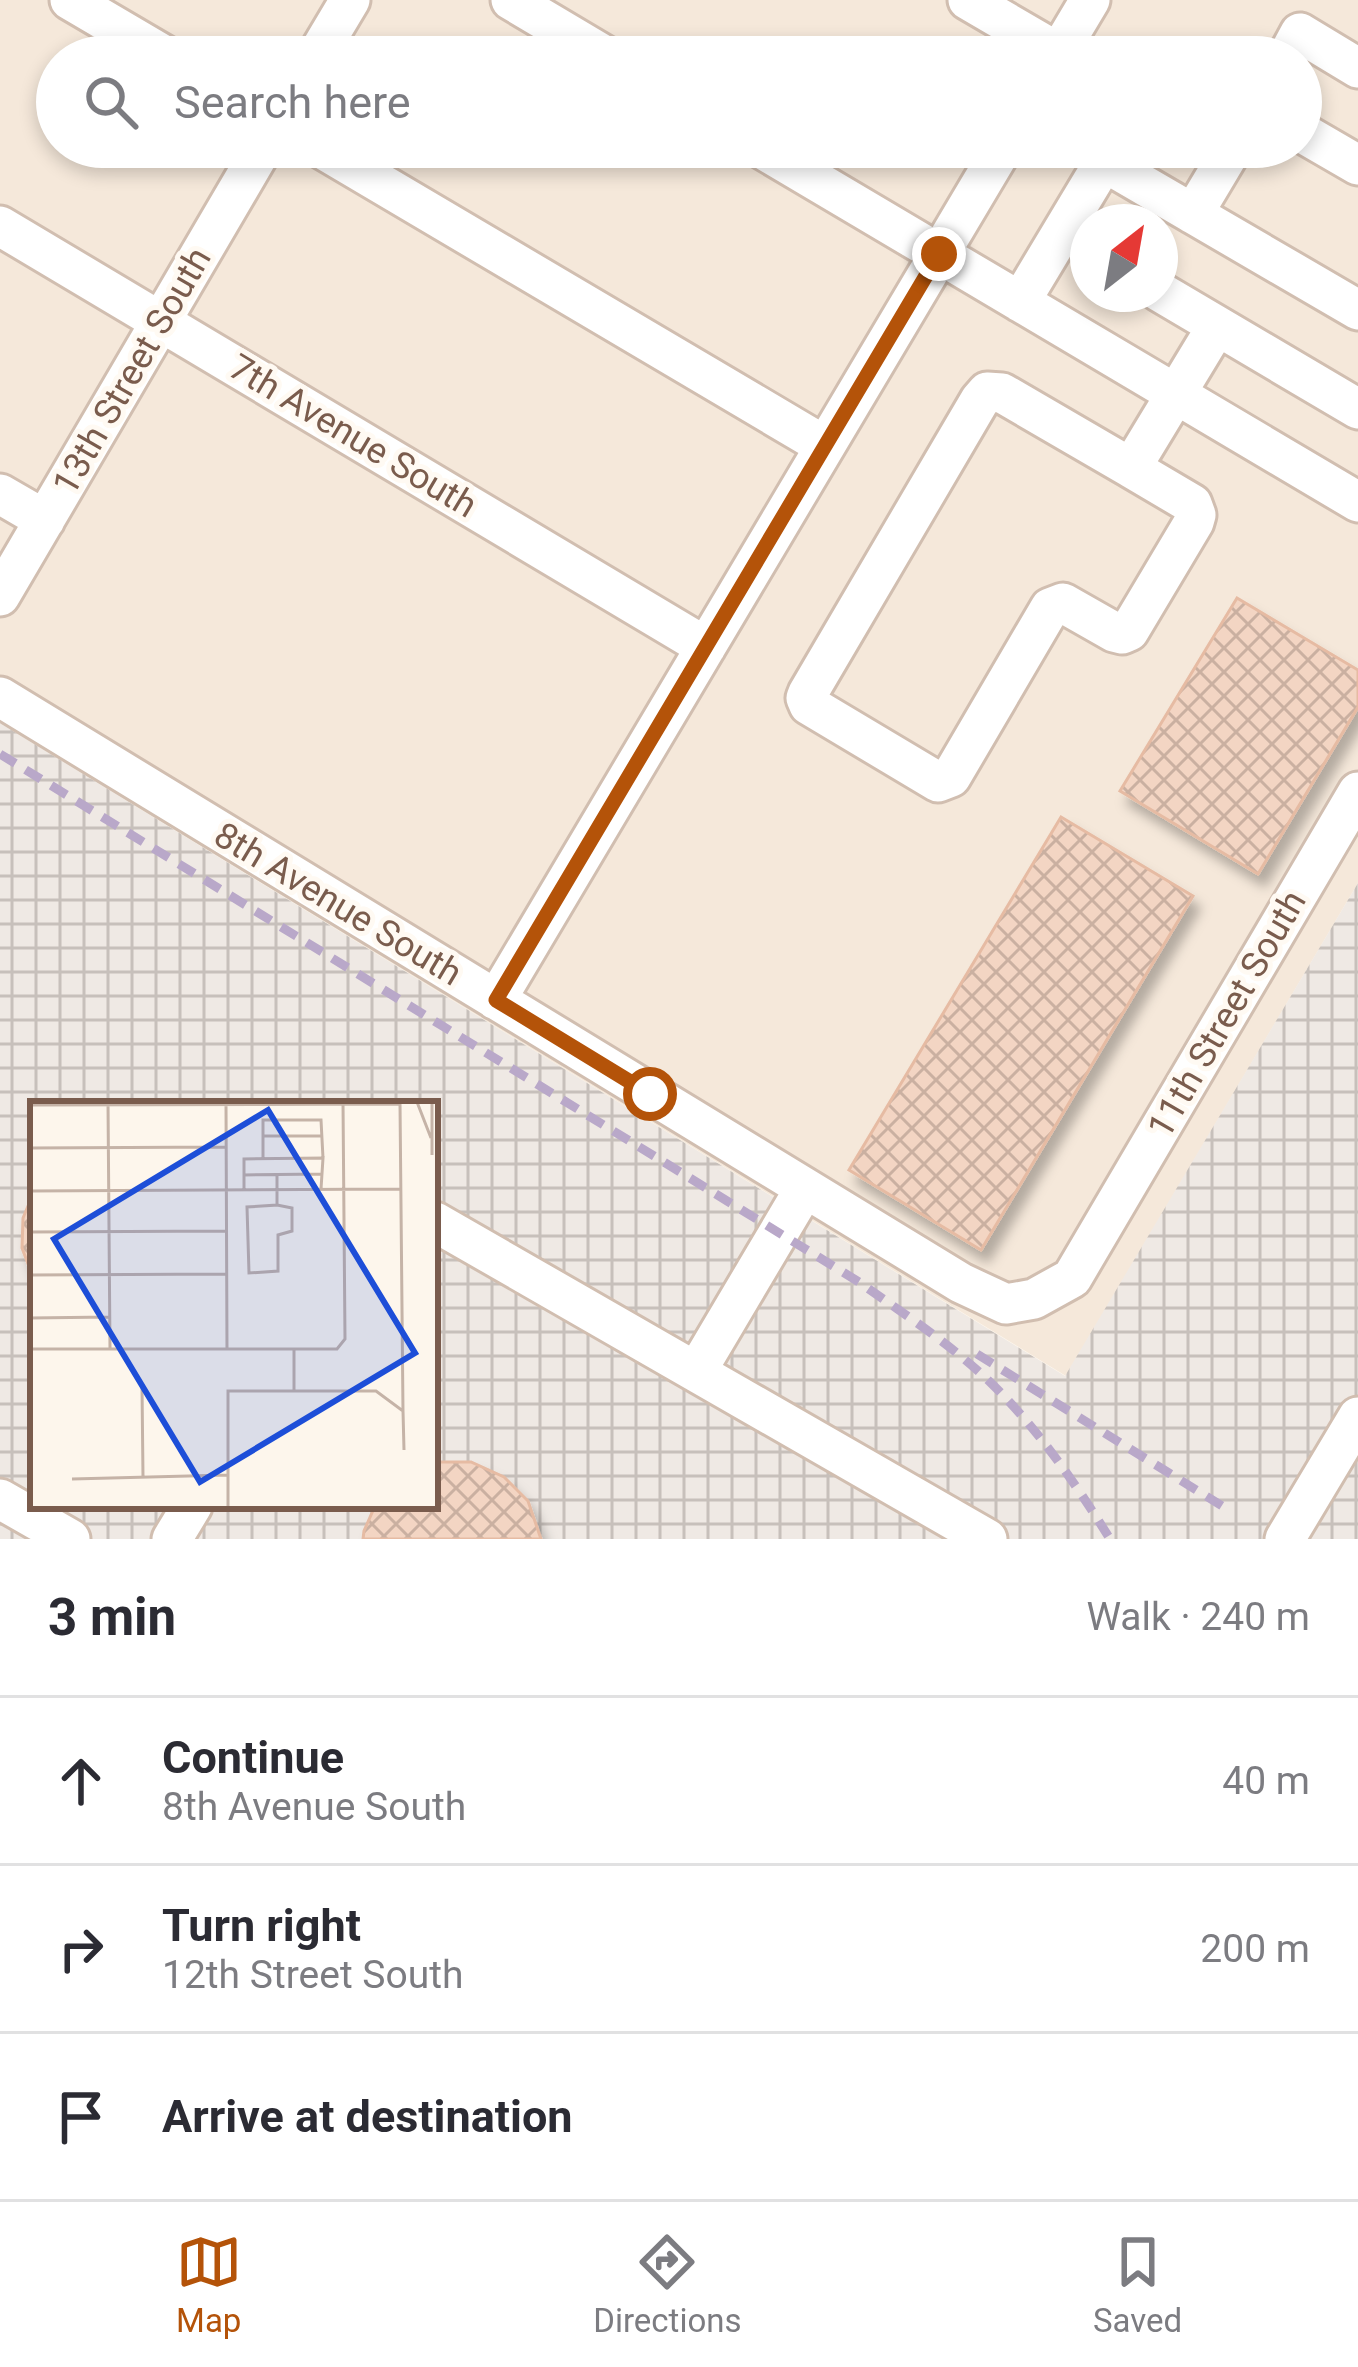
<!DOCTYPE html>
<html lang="en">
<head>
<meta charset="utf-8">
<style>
  :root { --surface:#fff; --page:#f7f7f7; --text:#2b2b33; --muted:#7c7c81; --line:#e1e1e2; --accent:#b45309 }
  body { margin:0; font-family:Roboto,sans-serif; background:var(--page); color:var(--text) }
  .compass { position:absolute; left:1070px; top:204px; width:108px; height:108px; border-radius:50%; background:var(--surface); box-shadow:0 6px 18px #0003; rotate:31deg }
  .stop { position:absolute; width:36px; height:36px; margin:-27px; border:9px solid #b45309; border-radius:50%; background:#fff }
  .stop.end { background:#b45309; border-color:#fff; box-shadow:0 3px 12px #0008 }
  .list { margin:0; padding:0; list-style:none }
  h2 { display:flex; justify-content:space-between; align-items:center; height:156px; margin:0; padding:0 48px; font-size:51px }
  h2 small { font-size:39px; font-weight:400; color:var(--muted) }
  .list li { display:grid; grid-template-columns:78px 1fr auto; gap:36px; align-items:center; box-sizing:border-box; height:168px; padding:0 48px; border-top:3px solid var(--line) }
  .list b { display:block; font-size:45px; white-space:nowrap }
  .list p { margin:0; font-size:39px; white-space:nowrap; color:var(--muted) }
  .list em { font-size:39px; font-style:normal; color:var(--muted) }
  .icon { flex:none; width:66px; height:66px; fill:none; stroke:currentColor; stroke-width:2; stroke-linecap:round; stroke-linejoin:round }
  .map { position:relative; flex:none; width:1358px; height:1539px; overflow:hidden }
  .search { position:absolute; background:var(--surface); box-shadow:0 6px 18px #0003; left:36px; right:36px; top:36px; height:132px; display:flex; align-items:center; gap:30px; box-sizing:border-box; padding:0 42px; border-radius:66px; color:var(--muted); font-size:45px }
  .sheet { height:660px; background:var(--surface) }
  nav { display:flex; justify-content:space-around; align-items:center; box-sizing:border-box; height:168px; border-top:3px solid var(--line); background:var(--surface); font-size:33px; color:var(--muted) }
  nav a { display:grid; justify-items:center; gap:6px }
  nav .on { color:var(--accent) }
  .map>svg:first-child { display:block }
</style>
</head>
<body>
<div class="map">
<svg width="1358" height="1539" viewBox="0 0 1358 1539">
  <defs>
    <pattern id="industrial-grid" width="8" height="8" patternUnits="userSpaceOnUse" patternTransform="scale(3)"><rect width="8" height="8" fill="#efe9e4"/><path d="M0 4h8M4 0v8" fill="none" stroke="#c7c0bb"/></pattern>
    <pattern id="building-cross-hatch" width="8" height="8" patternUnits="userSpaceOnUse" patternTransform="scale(3)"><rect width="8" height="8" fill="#f3d5c3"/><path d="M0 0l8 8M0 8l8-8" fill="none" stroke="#cab0a1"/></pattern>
    <filter id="shadow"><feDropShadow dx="7" dy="12" stdDeviation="6" flood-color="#0004"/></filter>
  </defs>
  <rect width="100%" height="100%" fill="#fdf6ec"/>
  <!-- residential -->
  <path fill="#f5e8da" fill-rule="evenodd" d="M0 0H1358V883L1066 1376 0 723ZM57 57H1301V147H57ZM1088 222H1160V294H1088Z"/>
  <!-- industrial -->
  <path fill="url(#industrial-grid)" fill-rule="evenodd" d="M0 723 1065 1376 1358 883V1539H0ZM33 1104H435V1506H33Z"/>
  <!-- building -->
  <path fill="url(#building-cross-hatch)" stroke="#e6bba3" stroke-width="3" filter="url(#shadow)" d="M1237 598 1358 670V707L1258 874 1120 791Z
    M1061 817 1193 896 981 1250 849 1170Z
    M33 1194V1277L22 1248 23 1218Z
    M435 1462H471L504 1477 528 1501 541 1539H363L364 1531 375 1506H435Z"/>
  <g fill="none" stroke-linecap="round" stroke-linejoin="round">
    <defs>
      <path id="minor" d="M70 0 167 57
        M511 0 607 57
        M968 0 1059 53
        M316 57 350 0
        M1056 57 1090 0
        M1287 57 1300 33 1358 68
        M1301 132 1358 165
        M319 147 825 446
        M759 147 1358 502
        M1193 214 1233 147
        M0 226 706 647
        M1160 292 1358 409
        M1020 302 1104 162 1358 310
        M1131 468 1192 504 1196 515 1194 522 1129 631 1122 634 1114 632 1063 603 1050 608 951 777 938 782 809 705 806 698 808 693 980 400 987 392 1002 393 1131 468 1217 326
        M0 494 45 520
        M0 596 263 147
        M0 697 961 1283 1006 1304 1034 1299 1072 1278 1358 792
        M496 1000 1003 147
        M435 1222 987 1539
        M696 1372 805 1188
        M0 1499 70 1539
        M172 1539 192 1506
        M1285 1539 1358 1417"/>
    </defs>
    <!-- minor casing -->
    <use href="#minor" stroke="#d1beb0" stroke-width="45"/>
    <!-- minor -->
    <use href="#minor" stroke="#fff" stroke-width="39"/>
    <!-- rail -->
    <path stroke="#b9a8c9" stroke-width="9" stroke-dasharray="18 12" stroke-linecap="butt" d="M0 754 859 1282C904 1314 952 1345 992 1384 1038 1429 1076 1484 1110 1539
      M977 1354 1227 1509"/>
  </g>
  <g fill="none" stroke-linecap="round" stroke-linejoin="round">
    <!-- route -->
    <path stroke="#b45309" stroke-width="15" d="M650 1094 496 1000 939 254"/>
  </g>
  <g text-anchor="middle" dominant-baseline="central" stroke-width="10" stroke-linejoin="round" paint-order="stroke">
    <!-- street labels -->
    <g font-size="36" fill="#7a5c4d" stroke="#fffaf3">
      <text transform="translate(132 371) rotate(-60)">13th Street South</text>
      <text transform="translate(353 436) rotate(31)">7th Avenue South</text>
      <text transform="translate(338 904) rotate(31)">8th Avenue South</text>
      <text transform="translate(1227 1014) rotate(-60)">11th Street South</text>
    </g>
  </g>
  <!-- overview -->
  <g transform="translate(30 1101)">
    <rect width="408" height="408" fill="#fdf6ec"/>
    <path fill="none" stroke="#c5b3a7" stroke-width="3" d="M387 1 401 37M402 1V54M78 2 80 248M196 2 197 249M370 2 373 310M0 4 370 3M233 35H291M0 47 196 46M233 58V19H291L293 57M214 74 293 73M214 89V58L293 57 291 88M0 90 372 88M247 104 262 107V130L248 134V170L219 172 217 106 247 104V74M0 131 196 130M0 174 197 173M0 217 80 216M0 248H307L315 238 313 1M264 249V289M112 285 113 376M42 378 197 374M198 407V290H346L373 310 374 349"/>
    <path fill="#1d4ed8" fill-opacity="0.15" stroke="#1d4ed8" stroke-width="6" d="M238 9 385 252 170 381 24 138Z"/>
    <rect width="408" height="408" fill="none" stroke="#7a5c4d" stroke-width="6"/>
  </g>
</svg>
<svg class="compass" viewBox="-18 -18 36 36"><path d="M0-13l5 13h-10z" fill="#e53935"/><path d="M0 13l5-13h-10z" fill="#7c7c81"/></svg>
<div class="stop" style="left:650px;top:1094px"></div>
<div class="stop end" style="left:939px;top:254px"></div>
<div class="search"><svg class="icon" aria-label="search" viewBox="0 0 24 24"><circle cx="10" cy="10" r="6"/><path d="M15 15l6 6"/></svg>Search here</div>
</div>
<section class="sheet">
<h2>3 min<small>Walk · 240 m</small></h2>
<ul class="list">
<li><svg class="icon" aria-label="ahead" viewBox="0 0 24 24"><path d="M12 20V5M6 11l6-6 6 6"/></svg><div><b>Continue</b><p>8th Avenue South</p></div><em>40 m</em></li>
<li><svg class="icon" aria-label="right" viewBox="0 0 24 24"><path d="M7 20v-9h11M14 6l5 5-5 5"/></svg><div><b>Turn right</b><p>12th Street South</p></div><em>200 m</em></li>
<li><svg class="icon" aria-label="arrive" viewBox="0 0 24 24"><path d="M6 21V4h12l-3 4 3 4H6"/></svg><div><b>Arrive at destination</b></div></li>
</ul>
</section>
<nav>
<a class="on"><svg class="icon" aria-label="map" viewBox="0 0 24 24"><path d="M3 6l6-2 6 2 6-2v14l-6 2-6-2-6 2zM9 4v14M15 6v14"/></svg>Map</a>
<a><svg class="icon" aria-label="directions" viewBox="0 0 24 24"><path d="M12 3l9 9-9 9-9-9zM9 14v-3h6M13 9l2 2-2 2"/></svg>Directions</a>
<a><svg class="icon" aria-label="saved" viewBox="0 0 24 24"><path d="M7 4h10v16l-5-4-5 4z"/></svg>Saved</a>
</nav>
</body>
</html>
